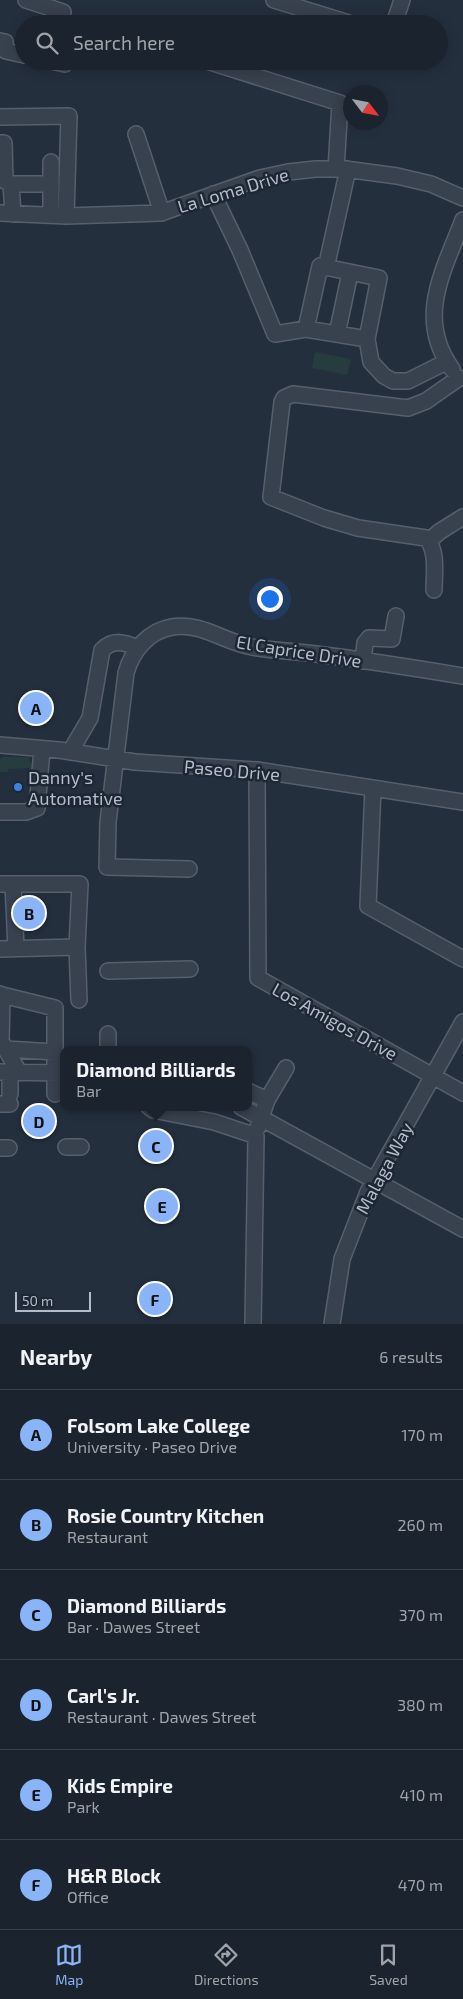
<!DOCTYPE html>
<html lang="en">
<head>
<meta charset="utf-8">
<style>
  :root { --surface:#1b232e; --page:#282f3a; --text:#f1f3f6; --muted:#a0a4aa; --line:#39404a; --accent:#8ab4f8 }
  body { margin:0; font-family:"Exo 2",sans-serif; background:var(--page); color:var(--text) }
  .compass { position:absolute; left:343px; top:85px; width:45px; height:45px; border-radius:50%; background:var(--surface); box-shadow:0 2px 12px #0003; rotate:122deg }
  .scale { position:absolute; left:15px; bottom:12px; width:76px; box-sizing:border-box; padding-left:5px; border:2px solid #b4bcc9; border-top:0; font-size:14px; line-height:18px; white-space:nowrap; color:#b4bcc9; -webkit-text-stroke:4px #1d2633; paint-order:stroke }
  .you { position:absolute; left:269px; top:598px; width:18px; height:18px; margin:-12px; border:4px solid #fff; border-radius:50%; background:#1a73e8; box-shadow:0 0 0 8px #1a73e833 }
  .badge { display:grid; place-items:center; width:32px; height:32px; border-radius:50%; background:var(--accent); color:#111; font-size:16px; font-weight:700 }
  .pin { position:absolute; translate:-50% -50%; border:2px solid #fff; box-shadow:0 1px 5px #0006 }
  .popup { position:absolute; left:60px; top:1046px; width:192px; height:65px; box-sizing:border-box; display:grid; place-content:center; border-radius:10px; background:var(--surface); filter:drop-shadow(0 1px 4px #0005); font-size:16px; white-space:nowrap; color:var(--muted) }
  .popup b { font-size:19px; color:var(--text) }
  .popup::after { content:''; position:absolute; left:50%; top:100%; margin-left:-10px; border:10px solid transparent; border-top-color:var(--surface) }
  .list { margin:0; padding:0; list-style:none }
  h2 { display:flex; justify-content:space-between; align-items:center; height:65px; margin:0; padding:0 20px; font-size:21px }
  h2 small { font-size:16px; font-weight:400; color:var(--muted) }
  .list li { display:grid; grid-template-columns:32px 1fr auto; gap:15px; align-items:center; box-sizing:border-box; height:90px; padding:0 20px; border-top:1px solid var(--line) }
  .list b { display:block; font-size:19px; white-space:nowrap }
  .list p { margin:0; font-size:16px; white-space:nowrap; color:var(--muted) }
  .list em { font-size:16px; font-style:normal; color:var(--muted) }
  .icon { flex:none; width:28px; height:28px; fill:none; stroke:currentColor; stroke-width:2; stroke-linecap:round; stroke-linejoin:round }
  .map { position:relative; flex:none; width:463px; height:1324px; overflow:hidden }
  .search { position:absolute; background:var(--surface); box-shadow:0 2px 12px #0003; left:15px; right:15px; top:15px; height:55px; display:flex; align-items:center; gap:12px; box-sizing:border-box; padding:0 18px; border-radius:28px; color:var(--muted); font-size:19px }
  .sheet { height:605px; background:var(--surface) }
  nav { display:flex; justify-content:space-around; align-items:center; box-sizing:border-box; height:70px; border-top:1px solid var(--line); background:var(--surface); font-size:14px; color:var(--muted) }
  nav a { display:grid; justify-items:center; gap:2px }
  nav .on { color:var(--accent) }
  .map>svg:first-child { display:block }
</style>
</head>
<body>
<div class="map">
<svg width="463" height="1324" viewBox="0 0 463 1324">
  <rect width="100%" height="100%" fill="#242f3e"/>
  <!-- grass -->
  <path fill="#263c3f" d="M315 352 351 359 347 375 312 368Z
    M3 757H28L35 770 33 773H30V769L28 768 8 769V772H0V759Z"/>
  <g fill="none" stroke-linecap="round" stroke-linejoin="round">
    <defs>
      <path id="minor" d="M26 0 63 12
        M274 0 352 24
        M394 24 402 0
        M0 41 5 42 6 51 24 55
        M51 61 65 64
        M207 61 340 103 336 169
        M0 117 69 116 66 216
        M136 134 162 213
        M0 143H4L5 181
        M0 178 11 184H51
        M11 184 13 214
        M213 194 240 250 275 334 306 329 367 339
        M0 213 66 216 161 213 260 178 288 172 316 169H345L397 176 431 184 463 198
        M51 215V162
        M326 268 348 169
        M306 329 320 266 379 278 367 339 371 362 384 376 393 381H408L446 362
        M337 334 350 273
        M452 369C415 318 444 270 463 220
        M429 541 439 532 463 517
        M434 590C434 574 438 550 426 538L358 528 324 518 271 497 282 402 284 398 293 394 408 408 426 401 459 378
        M363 661 365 643 369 638 392 639 396 616
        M0 745 59 750 135 762 257 770 463 802
        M70 752 90 718 102 650C113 639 124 642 138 648
        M257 770 258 978 463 1093
        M373 788 368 906 463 959
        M0 812H26L37 808 42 749
        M189 869 107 867 108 822 126 673C132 651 148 631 172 627 201 622 224 642 252 647 273 651 295 651 316 654 365 660 414 668 463 676
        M0 884H80L77 947 0 949
        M13 884 16 948
        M77 947 79 1000
        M108 971 190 969
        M0 994 2 995 1 1041 19 1072
        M2 995 55 1008V1094
        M6 1049 55 1052
        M108 1050V1034
        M0 1072 64 1073
        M248 1091 267 1100
        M10 1094V1072
        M0 1104H10
        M149 1107 153 1110 214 1122 256 1136 253 1324
        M241 1107 463 1229
        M258 1127 267 1100 286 1068
        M66 1147H81
        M0 1148H9
        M332 1324 342 1259 368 1192 463 1022"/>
    </defs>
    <!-- minor casing -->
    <use href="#minor" stroke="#565f6c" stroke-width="18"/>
    <!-- minor -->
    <use href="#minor" stroke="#38414e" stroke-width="15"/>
  </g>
  <!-- markers -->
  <circle fill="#3f7fe0" stroke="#1d2633" stroke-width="2" cx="18" cy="787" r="5"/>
  <g text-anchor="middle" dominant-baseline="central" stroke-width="5" stroke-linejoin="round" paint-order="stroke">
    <!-- street labels -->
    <g font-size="18" fill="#b4bcc9" stroke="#1d2633">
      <text transform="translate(233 190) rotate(-17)">La Loma Drive</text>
      <text transform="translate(299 651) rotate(9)">El Caprice Drive</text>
      <text transform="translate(232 770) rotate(5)">Paseo Drive</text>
      <text transform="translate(335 1021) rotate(29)">Los Amigos Drive</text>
      <text transform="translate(384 1168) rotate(-62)">Malaga Way</text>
    </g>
    <!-- poi labels -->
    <g font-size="18" fill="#b4bcc9" stroke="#1d2633" text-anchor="start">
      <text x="28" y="777">Danny's<tspan x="28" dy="21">Automative</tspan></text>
    </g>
  </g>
</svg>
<svg class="compass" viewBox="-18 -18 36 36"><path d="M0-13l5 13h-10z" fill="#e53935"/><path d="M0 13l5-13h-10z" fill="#a0a4aa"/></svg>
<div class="scale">50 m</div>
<div class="you"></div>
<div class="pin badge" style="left:36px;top:708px">A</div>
<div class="pin badge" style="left:29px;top:913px">B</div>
<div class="pin badge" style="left:156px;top:1146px">C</div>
<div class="popup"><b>Diamond Billiards</b>Bar</div>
<div class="pin badge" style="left:39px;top:1121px">D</div>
<div class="pin badge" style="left:162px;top:1206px">E</div>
<div class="pin badge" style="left:155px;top:1299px">F</div>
<div class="search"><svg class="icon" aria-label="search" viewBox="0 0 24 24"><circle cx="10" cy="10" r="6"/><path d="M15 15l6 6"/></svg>Search here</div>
</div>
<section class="sheet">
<h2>Nearby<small>6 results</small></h2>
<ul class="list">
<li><span class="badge">A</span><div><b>Folsom Lake College</b><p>University · Paseo Drive</p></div><em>170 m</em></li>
<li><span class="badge">B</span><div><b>Rosie Country Kitchen</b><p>Restaurant</p></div><em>260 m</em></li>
<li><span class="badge">C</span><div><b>Diamond Billiards</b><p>Bar · Dawes Street</p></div><em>370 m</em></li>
<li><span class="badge">D</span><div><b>Carl's Jr.</b><p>Restaurant · Dawes Street</p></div><em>380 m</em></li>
<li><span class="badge">E</span><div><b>Kids Empire</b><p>Park</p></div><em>410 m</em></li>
<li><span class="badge">F</span><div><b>H&amp;R Block</b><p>Office</p></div><em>470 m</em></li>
</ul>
</section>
<nav>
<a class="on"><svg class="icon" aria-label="map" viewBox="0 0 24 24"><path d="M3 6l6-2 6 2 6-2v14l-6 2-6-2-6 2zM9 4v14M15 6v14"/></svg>Map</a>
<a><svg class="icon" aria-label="directions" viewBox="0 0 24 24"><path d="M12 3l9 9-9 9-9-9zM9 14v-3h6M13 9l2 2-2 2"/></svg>Directions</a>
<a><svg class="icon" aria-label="saved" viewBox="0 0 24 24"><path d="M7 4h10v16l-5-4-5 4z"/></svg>Saved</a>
</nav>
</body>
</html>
